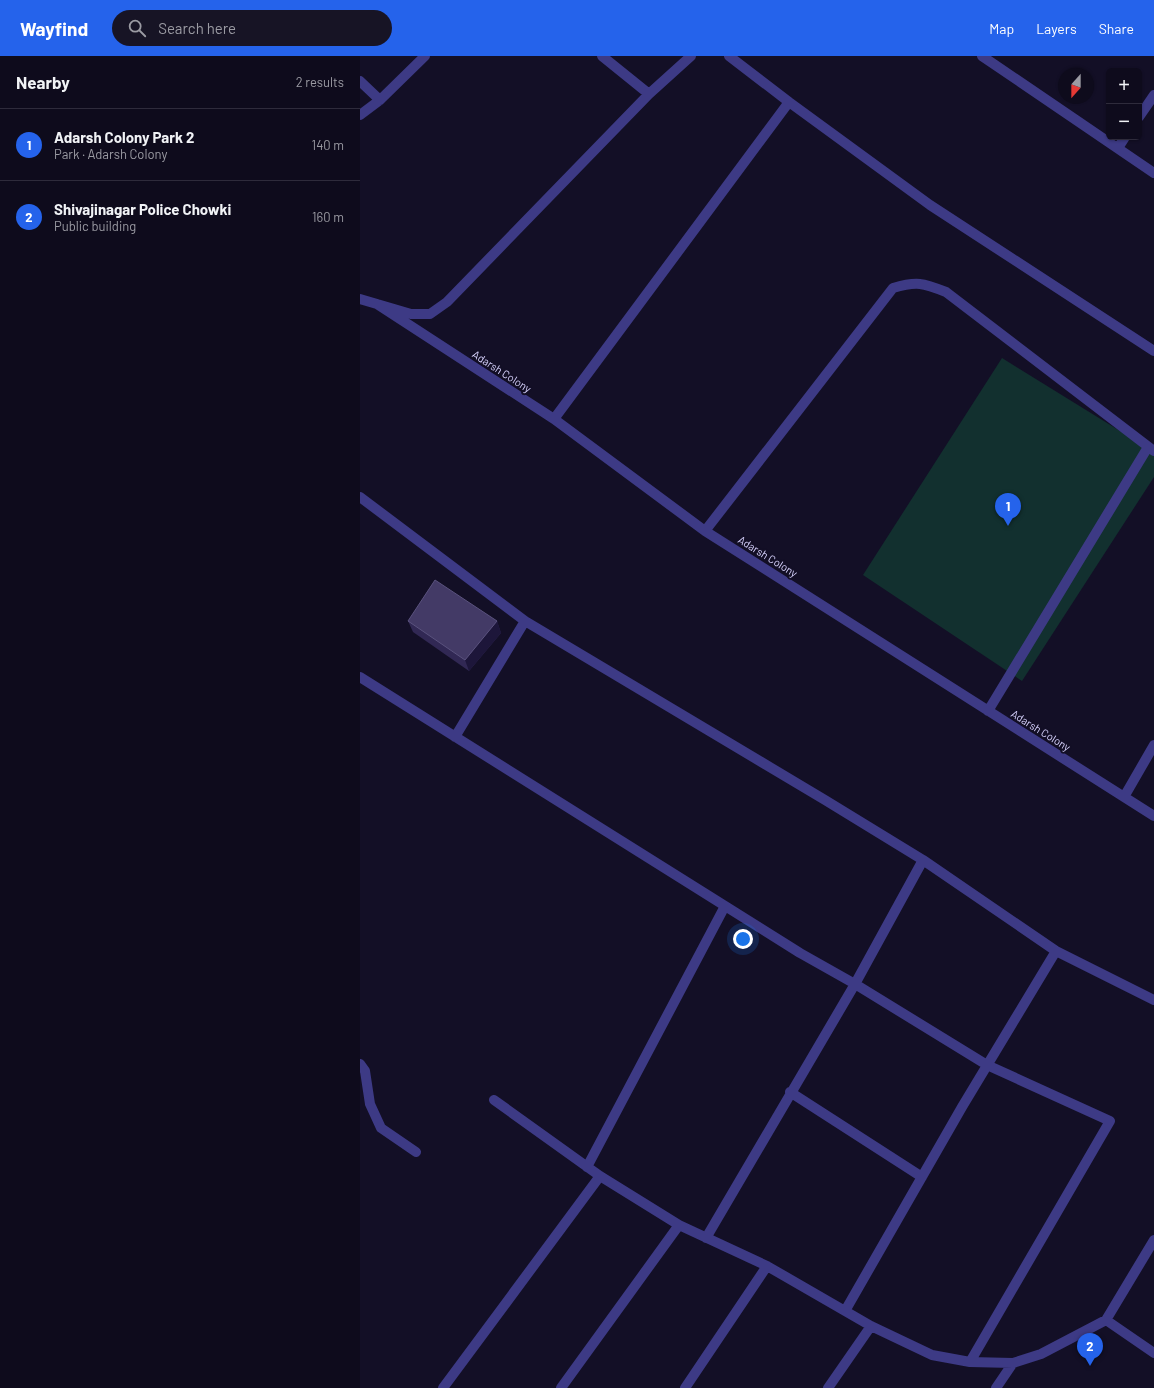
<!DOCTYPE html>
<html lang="en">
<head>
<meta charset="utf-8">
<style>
  :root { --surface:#0e0b1c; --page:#171425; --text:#f1f3f6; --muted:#9b9ba3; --line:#2e2b3b; --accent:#2563eb }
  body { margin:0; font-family:Barlow,sans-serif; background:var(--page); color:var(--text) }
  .controls { position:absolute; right:12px; top:12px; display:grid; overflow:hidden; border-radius:6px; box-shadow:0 1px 3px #0004 }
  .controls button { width:36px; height:36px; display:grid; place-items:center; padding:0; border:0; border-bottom:1px solid var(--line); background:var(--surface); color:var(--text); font:20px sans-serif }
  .compass { position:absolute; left:698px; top:12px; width:36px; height:36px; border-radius:50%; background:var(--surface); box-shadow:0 1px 3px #0004; rotate:201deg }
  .you { position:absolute; left:383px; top:883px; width:14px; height:14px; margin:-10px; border:3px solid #fff; border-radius:50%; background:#1a73e8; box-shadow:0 0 0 6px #1a73e833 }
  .badge { display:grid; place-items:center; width:26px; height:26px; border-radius:50%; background:var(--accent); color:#fff; font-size:13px; font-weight:700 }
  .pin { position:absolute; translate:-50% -33px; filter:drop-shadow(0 1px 2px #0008) }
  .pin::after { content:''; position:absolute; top:21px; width:14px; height:12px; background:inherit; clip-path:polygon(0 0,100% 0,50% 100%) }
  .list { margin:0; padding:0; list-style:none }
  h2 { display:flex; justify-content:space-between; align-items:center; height:52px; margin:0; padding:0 16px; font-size:17px }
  h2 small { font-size:13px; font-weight:400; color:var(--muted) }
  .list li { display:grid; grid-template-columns:26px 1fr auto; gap:12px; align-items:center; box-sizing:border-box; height:72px; padding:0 16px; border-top:1px solid var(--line) }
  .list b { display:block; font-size:15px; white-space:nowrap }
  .list p { margin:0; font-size:13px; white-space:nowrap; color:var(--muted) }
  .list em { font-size:13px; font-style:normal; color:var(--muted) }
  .icon { flex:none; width:22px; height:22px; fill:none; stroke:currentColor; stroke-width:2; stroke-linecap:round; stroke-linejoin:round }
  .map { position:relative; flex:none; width:794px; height:1332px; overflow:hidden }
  header { display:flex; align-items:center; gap:24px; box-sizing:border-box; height:56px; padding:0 20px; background:var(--accent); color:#fff }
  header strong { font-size:19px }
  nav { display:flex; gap:22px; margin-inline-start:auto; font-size:14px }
  .search { width:280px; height:36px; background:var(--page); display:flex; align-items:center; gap:10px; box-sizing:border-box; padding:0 14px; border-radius:22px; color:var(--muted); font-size:15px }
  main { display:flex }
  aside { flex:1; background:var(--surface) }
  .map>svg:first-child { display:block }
</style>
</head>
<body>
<header>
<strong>Wayfind</strong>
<div class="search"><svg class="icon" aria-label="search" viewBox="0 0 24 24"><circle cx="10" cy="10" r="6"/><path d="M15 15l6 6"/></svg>Search here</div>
<nav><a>Map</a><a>Layers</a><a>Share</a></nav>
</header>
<main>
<aside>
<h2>Nearby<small>2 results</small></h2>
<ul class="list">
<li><span class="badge">1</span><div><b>Adarsh Colony Park 2</b><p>Park · Adarsh Colony</p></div><em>140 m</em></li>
<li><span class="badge">2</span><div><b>Shivajinagar Police Chowki</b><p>Public building</p></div><em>160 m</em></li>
</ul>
</aside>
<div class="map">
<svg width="794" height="1332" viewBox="0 0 794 1332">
  <rect width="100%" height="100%" fill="#130f26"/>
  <!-- green -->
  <path fill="#12302f" d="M642 302 794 396V421L662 625 503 519Z"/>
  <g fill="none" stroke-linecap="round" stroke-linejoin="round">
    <!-- minor -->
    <path stroke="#3d3a85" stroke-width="10" d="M242 0 289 38
      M369 0 429 46 570 149 794 295
      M622 0 794 117
      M0 25 20 44
      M0 59 20 44 65 0
      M779 61 794 39
      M758 92 765 81
      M0 243 51 258H70L87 246 289 38 331 0
      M17 248 194 363 345 475 794 760
      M194 363 429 46
      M0 441 165 565
      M345 475 533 232C557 225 563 227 586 236L794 395
      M0 621 440 897 495 928 627 1009 750 1065 610 1306
      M628 655 788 391
      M95 681 165 565 465 744 563 804 696 895 794 944
      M764 741 794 689
      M0 1008 5 1015 10 1048 21 1072 56 1096
      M430 1036 562 1121
      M134 1044 240 1120 319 1169 407 1210 511 1270 572 1299 610 1306 653 1307 681 1298 746 1264 794 1184
      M227 1111 365 850
      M346 1182 495 928 563 804
      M485 1255 602 1051 696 895
      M746 1264 794 1297
      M83 1332 240 1120
      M201 1332 319 1169
      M325 1332 407 1210
      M468 1332 511 1270
      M636 1332 653 1307"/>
  </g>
  <!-- wall -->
  <path fill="#312854" d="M48 565H137L141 577 109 615 53 576Z"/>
  <!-- shaded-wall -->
  <path fill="#1d163a" d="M137 565 141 577 109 615 105 604Z"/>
  <!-- building -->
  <path fill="#433a66" stroke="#5a527e" d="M75 524 137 565 105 604 48 565Z"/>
  <g text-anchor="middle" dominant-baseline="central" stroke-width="4" stroke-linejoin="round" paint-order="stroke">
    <!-- street labels -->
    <g font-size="11" fill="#d9d4ff" stroke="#130f26">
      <text transform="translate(142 315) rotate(33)">Adarsh Colony</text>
      <text transform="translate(408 500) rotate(32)">Adarsh Colony</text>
      <text transform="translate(681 674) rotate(32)">Adarsh Colony</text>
    </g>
  </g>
</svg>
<div class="controls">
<button>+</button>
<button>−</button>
</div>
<svg class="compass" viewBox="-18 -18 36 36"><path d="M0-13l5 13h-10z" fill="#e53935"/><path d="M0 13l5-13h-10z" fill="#9b9ba3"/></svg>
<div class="you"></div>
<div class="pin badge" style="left:648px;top:470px">1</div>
<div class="pin badge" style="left:730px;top:1310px">2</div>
</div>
</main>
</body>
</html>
